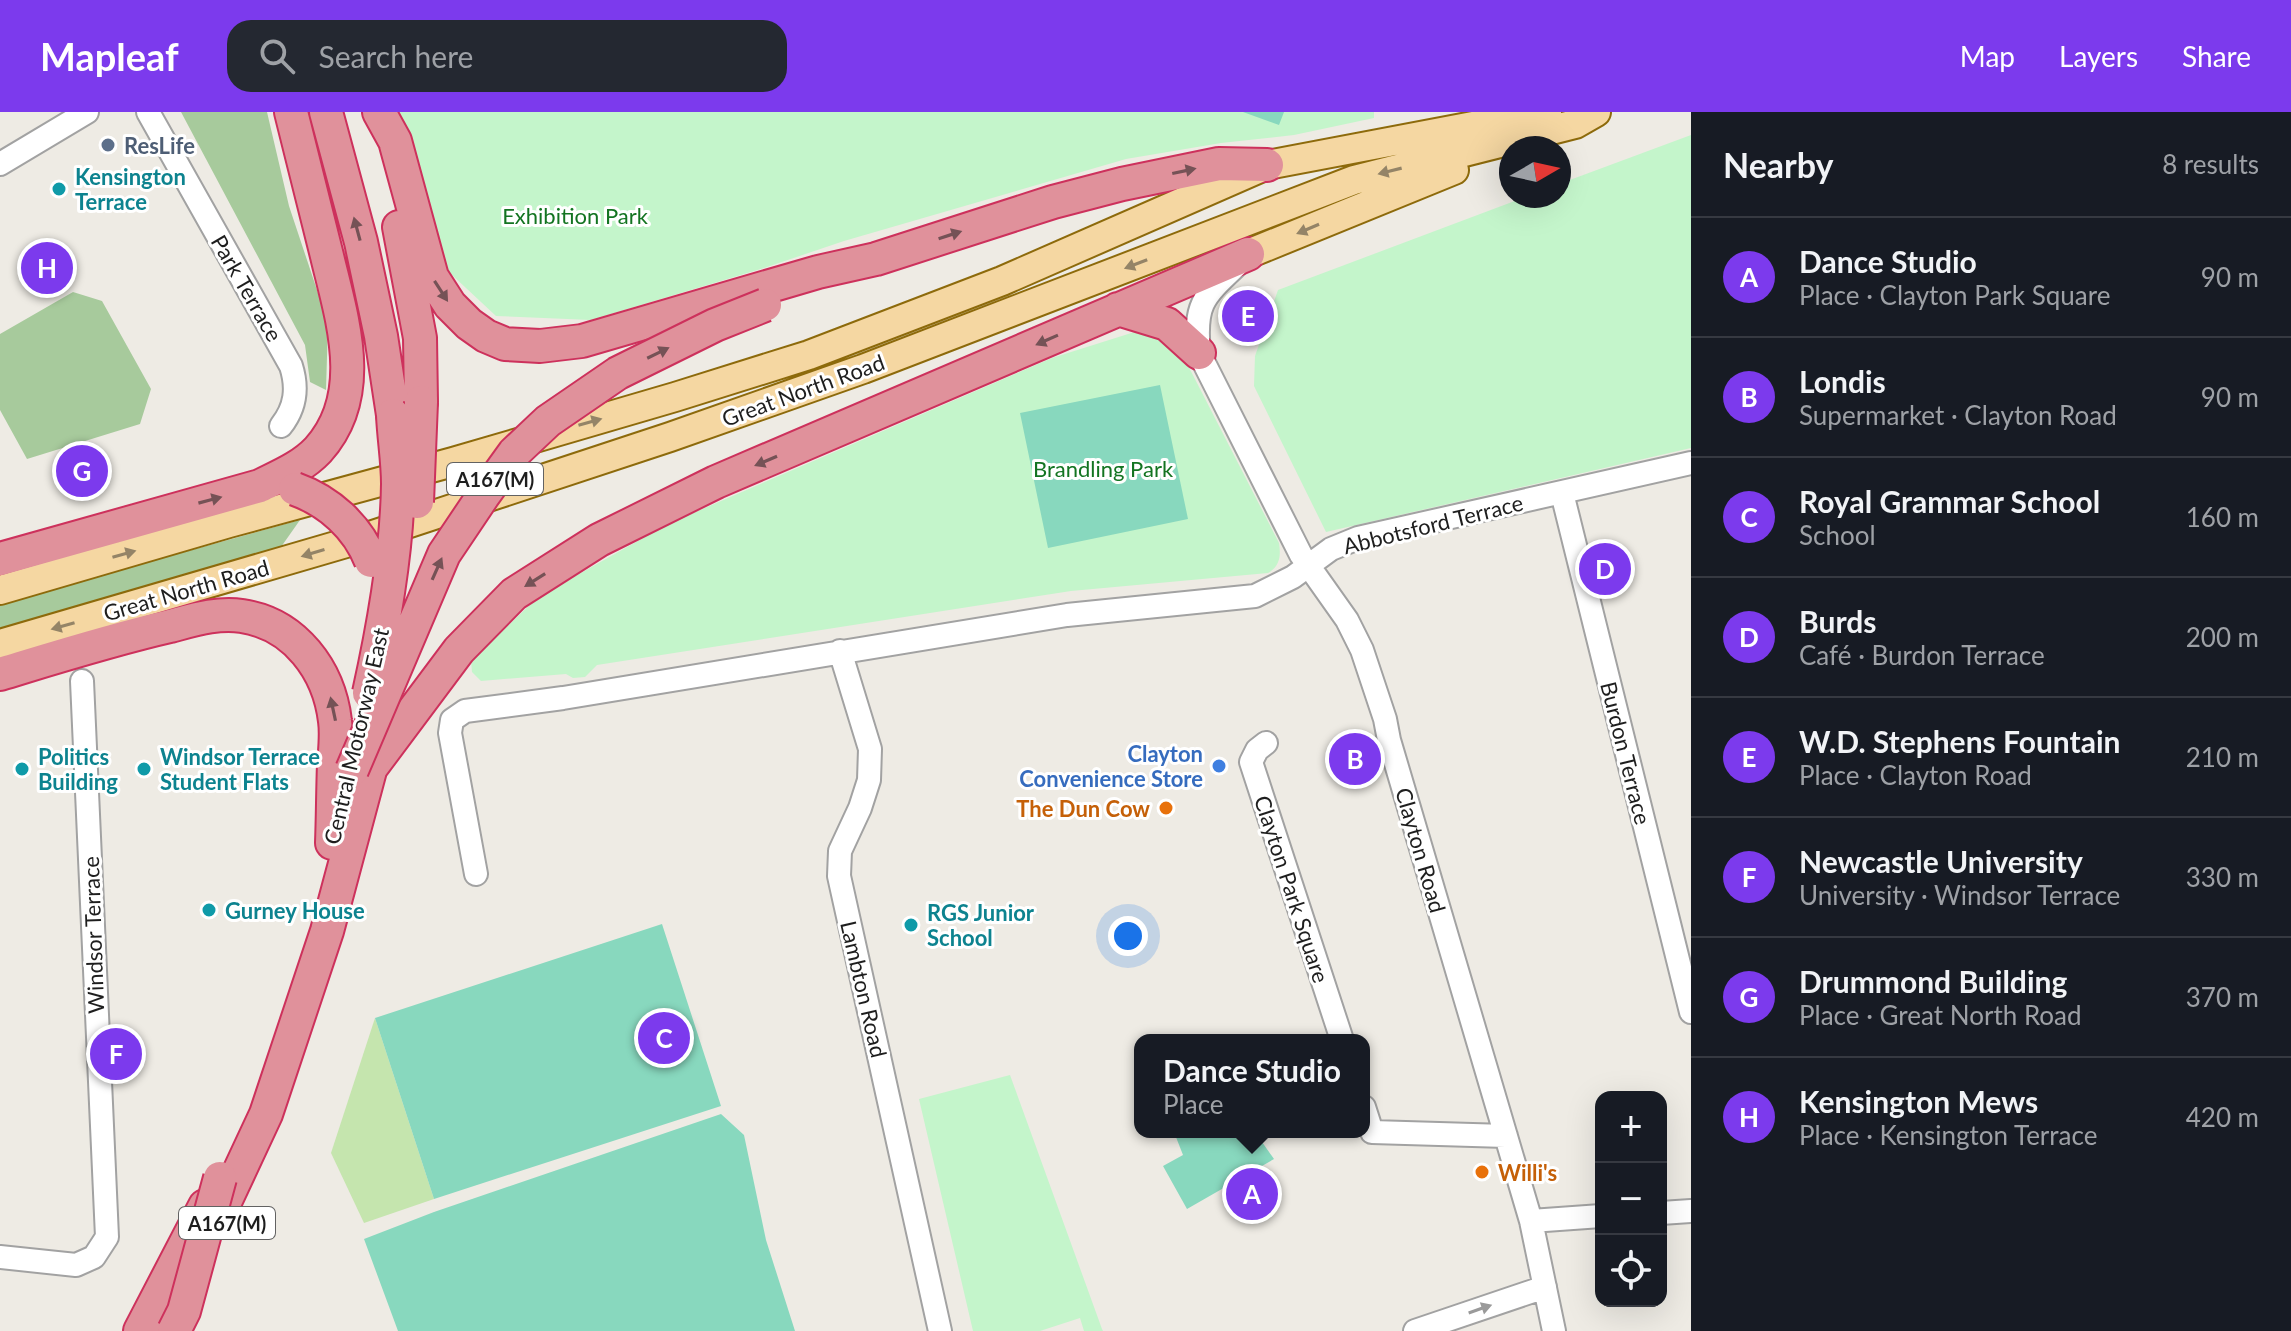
<!DOCTYPE html>
<html lang="en">
<head>
<meta charset="utf-8">
<style>
  :root { --surface:#171b24; --page:#242831; --text:#f1f3f6; --muted:#9ea1a6; --line:#363941; --accent:#7c3aed }
  body { margin:0; font-family:Lato,sans-serif; background:var(--page); color:var(--text) }
  .controls { position:absolute; right:24px; bottom:24px; display:grid; overflow:hidden; border-radius:16px; box-shadow:0 8px 32px #0002 }
  .controls button { width:72px; height:72px; display:grid; place-items:center; padding:0; border:0; border-bottom:2px solid var(--line); background:var(--surface); color:var(--text); font:40px sans-serif }
  .compass { position:absolute; left:1499px; top:24px; width:72px; height:72px; border-radius:50%; background:var(--surface); box-shadow:0 8px 32px #0002; rotate:81deg }
  .you { position:absolute; left:1128px; top:824px; width:28px; height:28px; margin:-20px; border:6px solid #fff; border-radius:50%; background:#1a73e8; box-shadow:0 0 0 12px #1a73e833 }
  .badge { display:grid; place-items:center; width:52px; height:52px; border-radius:50%; background:var(--accent); color:#fff; font-size:26px; font-weight:700 }
  .pin { position:absolute; translate:-50% -50%; border:4px solid #fff; box-shadow:0 2px 8px #0006 }
  .popup { position:absolute; left:1134px; top:922px; width:236px; height:104px; box-sizing:border-box; display:grid; place-content:center; border-radius:16px; background:var(--surface); filter:drop-shadow(0 2px 6px #0005); font-size:26px; white-space:nowrap; color:var(--muted) }
  .popup b { font-size:30px; color:var(--text) }
  .popup::after { content:''; position:absolute; left:50%; top:100%; margin-left:-16px; border:16px solid transparent; border-top-color:var(--surface) }
  .list { margin:0; padding:0; list-style:none }
  h2 { display:flex; justify-content:space-between; align-items:center; height:104px; margin:0; padding:0 32px; font-size:34px }
  h2 small { font-size:26px; font-weight:400; color:var(--muted) }
  .list li { display:grid; grid-template-columns:52px 1fr auto; gap:24px; align-items:center; box-sizing:border-box; height:120px; padding:0 32px; border-top:2px solid var(--line) }
  .list b { display:block; font-size:30px; white-space:nowrap }
  .list p { margin:0; font-size:26px; white-space:nowrap; color:var(--muted) }
  .list em { font-size:26px; font-style:normal; color:var(--muted) }
  .icon { flex:none; width:44px; height:44px; fill:none; stroke:currentColor; stroke-width:2; stroke-linecap:round; stroke-linejoin:round }
  .map { position:relative; flex:none; width:1691px; height:1219px; overflow:hidden }
  header { display:flex; align-items:center; gap:48px; box-sizing:border-box; height:112px; padding:0 40px; background:var(--accent); color:#fff }
  header strong { font-size:38px }
  nav { display:flex; gap:44px; margin-inline-start:auto; font-size:28px }
  .search { width:560px; height:72px; background:var(--page); display:flex; align-items:center; gap:20px; box-sizing:border-box; padding:0 28px; border-radius:24px; color:var(--muted); font-size:30px }
  main { display:flex }
  aside { flex:1; background:var(--surface) }
  .map>svg:first-child { display:block }
</style>
</head>
<body>
<header>
<strong>Mapleaf</strong>
<div class="search"><svg class="icon" aria-label="search" viewBox="0 0 24 24"><circle cx="10" cy="10" r="6"/><path d="M15 15l6 6"/></svg>Search here</div>
<nav><a>Map</a><a>Layers</a><a>Share</a></nav>
</header>
<main>
<div class="map">
<svg width="1691" height="1219" viewBox="0 0 1691 1219">
  <rect width="100%" height="100%" fill="#eeebe4"/>
  <!-- grass -->
  <path fill="#c5e5ae" d="M375 906 434 1087 364 1111 331 1041Z"/>
  <!-- forest -->
  <path fill="#a7ca9c" d="M181 0H267L289 94 328 211 326 278 310 270 305 233Z
    M73 180 102 189 151 277 140 312 27 347 0 298V222Z
    M300 408 281 435 0 516V491Z"/>
  <!-- park -->
  <path fill="#c4f5cb" d="M394 0H1374V6L1294 23 1221 31 1126 47 844 129 764 156 591 208 496 204 436 148Z
    M1691 23V336L1326 420 1254 274 1255 244 1278 178 1528 84H1559V72Z
    M1144 217 1177 232 1279 431C1281 444 1280 454 1268 461L1071 479 597 553 585 565 573 566 566 562 481 569 472 560 471 549 538 485 670 411 1052 246Z
    M1010 963 1102 1217 1103 1219H1084L1080 1206 1040 1219H973L919 987Z"/>
  <!-- pitch -->
  <path fill="#88d8be" d="M1243 0H1284L1279 13Z
    M1160 273 1188 407 1048 436 1020 301Z
    M662 812 721 994 434 1087 375 906Z
    M721 1002 744 1023 766 1128 795 1219H398L364 1127 434 1100Z
    M1174 1020H1255L1274 1047 1187 1097 1163 1054 1183 1043Z"/>
  <g fill="none" stroke-linecap="round" stroke-linejoin="round">
    <defs>
      <path id="minor" d="M148 0 291 254C298 276 296 295 281 314
        M0 52 87 0
        M1237 153C1203 185 1194 192 1199 241L1301 443 1347 508 1362 538 1385 607 1389 628 1531 1109 1554 1219
        M1562 381 1691 900
        M840 539 870 637 869 668 860 696 840 739 839 764 940 1219
        M1266 631 1257 638 1251 650 1342 928
        M476 762 450 621 452 608 465 599 563 586 1067 503 1255 484 1293 465 1331 437 1358 426 1691 351
        M1364 995 1372 1020 1506 1024
        M1661 1101 1691 1099
        M1531 1109 1601 1104
        M0 1145 76 1153 94 1145 107 1125 82 569
        M1415 1219 1545 1175"/>
      <path id="major" d="M1248 142 1454 58
        M0 478 229 411 453 350 675 285 809 243 1002 169 1267 53 1547 0
        M0 532 370 424 670 325 863 257 1354 68 1575 12 1596 0"/>
      <path id="highway" d="M326 0 361 130 381 224 393 303
        M379 0 395 29 432 165 450 193 469 212 486 224 505 232 540 234 582 229 818 160 876 147 1053 90 1122 72 1219 52 1267 53
        M399 115 420 226 421 290
        M1118 197 1167 212 1199 241
        M0 447 260 374C280 364 302 355 318 338 368 283 342 207 327 144 315 96 303 48 291 0
        M0 562C56 545 113 527 170 514 193 508 218 500 242 504 295 512 329 558 335 609 337 623 335 638 334 652 333 678 333 705 332 731
        M370 657 459 538 514 482 599 428 716 370 1248 142
        M217 1107 266 1002 327 819 376 636
        M140 1219 205 1094"/>
    </defs>
    <!-- minor casing -->
    <use href="#minor" stroke="#a2a2a2" stroke-width="26"/>
    <!-- major casing -->
    <use href="#major" stroke="#8d6a0b" stroke-width="32"/>
    <!-- highway casing -->
    <use href="#highway" stroke="#cd315c" stroke-width="36"/>
    <!-- minor -->
    <use href="#minor" stroke="#fff" stroke-width="22"/>
    <!-- major -->
    <use href="#major" stroke="#f5d7a2" stroke-width="28"/>
    <!-- highway -->
    <use href="#highway" stroke="#e0919b" stroke-width="32"/>
    <defs>
      <path id="highway-bridge" d="M295 377C329 389 358 415 371 449
        M417 390 421 290
        M369 581C384 513 397 441 398 372 398 349 394 326 393 303
        M352 658 444 442 483 384 514 341 548 309 618 261 715 213 765 193
        M174 1219 184 1199 220 1066"/>
    </defs>
    <!-- highway-bridge casing -->
    <use href="#highway-bridge" stroke="#cd315c" stroke-width="36" stroke-linecap="butt"/>
    <!-- highway-bridge -->
    <use href="#highway-bridge" stroke="#e0919b" stroke-width="32"/>
  </g>
  <!-- one-way arrows -->
  <defs><path id="oneway-solid" d="M-6-.8H1V-3.2L6.5 0L1 3.2V.8H-6Z" transform="scale(2)"/></defs>
  <g fill="#755256">
    <use href="#oneway-solid" transform="translate(1184 59) rotate(-12)"/>
    <use href="#oneway-solid" transform="translate(357 117) rotate(-105)"/>
    <use href="#oneway-solid" transform="translate(950 123) rotate(-18)"/>
    <use href="#oneway-solid" transform="translate(441 179) rotate(57)"/>
    <use href="#oneway-solid" transform="translate(1047 228) rotate(156)"/>
    <use href="#oneway-solid" transform="translate(658 241) rotate(-26)"/>
    <use href="#oneway-solid" transform="translate(766 349) rotate(157)"/>
    <use href="#oneway-solid" transform="translate(210 388) rotate(-15)"/>
    <use href="#oneway-solid" transform="translate(437 457) rotate(-66)"/>
    <use href="#oneway-solid" transform="translate(535 468) rotate(148)"/>
    <use href="#oneway-solid" transform="translate(333 597) rotate(-102)"/>
  </g>
  <g fill="#948467">
    <use href="#oneway-solid" transform="translate(1390 59) rotate(166)"/>
    <use href="#oneway-solid" transform="translate(1308 117) rotate(157)"/>
    <use href="#oneway-solid" transform="translate(1136 152) rotate(159)"/>
    <use href="#oneway-solid" transform="translate(590 310) rotate(-16)"/>
    <use href="#oneway-solid" transform="translate(313 441) rotate(163)"/>
    <use href="#oneway-solid" transform="translate(124 442) rotate(-16)"/>
    <use href="#oneway-solid" transform="translate(63 514) rotate(164)"/>
  </g>
  <use fill="#9a9a9a" href="#oneway-solid" transform="translate(1480 1197) rotate(-19)"/>
  <!-- markers -->
  <circle fill="#5c6f8a" stroke="#fff" stroke-width="3" cx="108" cy="33" r="8"/>
  <g fill="#0f9aa8" stroke="#fff" stroke-width="3">
    <circle cx="59" cy="77" r="8"/>
    <circle cx="22" cy="657" r="8"/>
    <circle cx="144" cy="657" r="8"/>
    <circle cx="209" cy="798" r="8"/>
    <circle cx="911" cy="813" r="8"/>
  </g>
  <circle fill="#3f7fe0" stroke="#fff" stroke-width="3" cx="1219" cy="654" r="8"/>
  <g fill="#e8710a" stroke="#fff" stroke-width="3">
    <circle cx="1166" cy="696" r="8"/>
    <circle cx="1482" cy="1060" r="8"/>
  </g>
  <g text-anchor="middle" dominant-baseline="central" stroke-width="6" stroke-linejoin="round" paint-order="stroke">
    <!-- shield labels -->
    <g fill="#fff" stroke="#626262" stroke-width="2">
      <rect x="447" y="351" width="96" height="32" rx="6"/>
      <rect x="179" y="1095" width="96" height="32" rx="6"/>
    </g>
    <g font-size="20" font-weight="bold" fill="#1e1e1e">
      <text x="495" y="367">A167(M)</text>
      <text x="227" y="1111">A167(M)</text>
    </g>
    <!-- service labels -->
    <g font-size="22" font-weight="bold" fill="#4e5e75" stroke="#fff" text-anchor="start">
      <text x="124" y="33">ResLife</text>
    </g>
    <!-- culture labels -->
    <g font-size="22" font-weight="bold" fill="#0d838f" stroke="#fff" text-anchor="start">
      <text x="75" y="64">Kensington<tspan x="75" dy="25">Terrace</tspan></text>
      <text x="38" y="644">Politics<tspan x="38" dy="25">Building</tspan></text>
      <text x="160" y="644">Windsor Terrace<tspan x="160" dy="25">Student Flats</tspan></text>
      <text x="225" y="798">Gurney House</text>
      <text x="927" y="800">RGS Junior<tspan x="927" dy="25">School</tspan></text>
    </g>
    <!-- park labels -->
    <g font-size="22" fill="#137421" stroke="#fff">
      <text x="575" y="103">Exhibition Park</text>
      <text x="1103" y="356">Brandling Park</text>
    </g>
    <!-- street labels -->
    <g font-size="22" fill="#1e1e1e" stroke="#fff">
      <text transform="translate(247 176) rotate(60)">Park Terrace</text>
      <text transform="translate(803 278) rotate(-20)">Great North Road</text>
      <text transform="translate(1433 412) rotate(-14)">Abbotsford Terrace</text>
      <text transform="translate(186 478) rotate(-16)">Great North Road</text>
      <text transform="translate(356 624) rotate(-77)">Central Motorway East</text>
      <text transform="translate(1626 641) rotate(76)">Burdon Terrace</text>
      <text transform="translate(1421 738) rotate(74)">Clayton Road</text>
      <text transform="translate(1292 777) rotate(72)">Clayton Park Square</text>
      <text transform="translate(93 823) rotate(-92)">Windsor Terrace</text>
      <text transform="translate(864 877) rotate(77)">Lambton Road</text>
    </g>
    <!-- shop labels -->
    <g font-size="22" font-weight="bold" fill="#366cbe" stroke="#fff" text-anchor="end">
      <text x="1203" y="641">Clayton<tspan x="1203" dy="25">Convenience Store</tspan></text>
    </g>
    <!-- food labels -->
    <g font-size="22" font-weight="bold" fill="#c56008" stroke="#fff" text-anchor="end">
      <text x="1150" y="696">The Dun Cow</text>
      <text x="1498" y="1060" text-anchor="start">Willi's</text>
    </g>
  </g>
</svg>
<div class="controls">
<button>+</button>
<button>−</button>
<button><svg class="icon" aria-label="locate" viewBox="0 0 24 24"><circle cx="12" cy="12" r="6"/><path d="M12 2v4M12 18v4M2 12h4M18 12h4"/></svg></button>
</div>
<svg class="compass" viewBox="-18 -18 36 36"><path d="M0-13l5 13h-10z" fill="#e53935"/><path d="M0 13l5-13h-10z" fill="#9ea1a6"/></svg>
<div class="you"></div>
<div class="pin badge" style="left:1252px;top:1082px">A</div>
<div class="popup"><b>Dance Studio</b>Place</div>
<div class="pin badge" style="left:1355px;top:647px">B</div>
<div class="pin badge" style="left:664px;top:926px">C</div>
<div class="pin badge" style="left:1605px;top:457px">D</div>
<div class="pin badge" style="left:1248px;top:204px">E</div>
<div class="pin badge" style="left:116px;top:942px">F</div>
<div class="pin badge" style="left:82px;top:359px">G</div>
<div class="pin badge" style="left:47px;top:156px">H</div>
</div>
<aside>
<h2>Nearby<small>8 results</small></h2>
<ul class="list">
<li><span class="badge">A</span><div><b>Dance Studio</b><p>Place · Clayton Park Square</p></div><em>90 m</em></li>
<li><span class="badge">B</span><div><b>Londis</b><p>Supermarket · Clayton Road</p></div><em>90 m</em></li>
<li><span class="badge">C</span><div><b>Royal Grammar School</b><p>School</p></div><em>160 m</em></li>
<li><span class="badge">D</span><div><b>Burds</b><p>Café · Burdon Terrace</p></div><em>200 m</em></li>
<li><span class="badge">E</span><div><b>W.D. Stephens Fountain</b><p>Place · Clayton Road</p></div><em>210 m</em></li>
<li><span class="badge">F</span><div><b>Newcastle University</b><p>University · Windsor Terrace</p></div><em>330 m</em></li>
<li><span class="badge">G</span><div><b>Drummond Building</b><p>Place · Great North Road</p></div><em>370 m</em></li>
<li><span class="badge">H</span><div><b>Kensington Mews</b><p>Place · Kensington Terrace</p></div><em>420 m</em></li>
</ul>
</aside>
</main>
</body>
</html>
